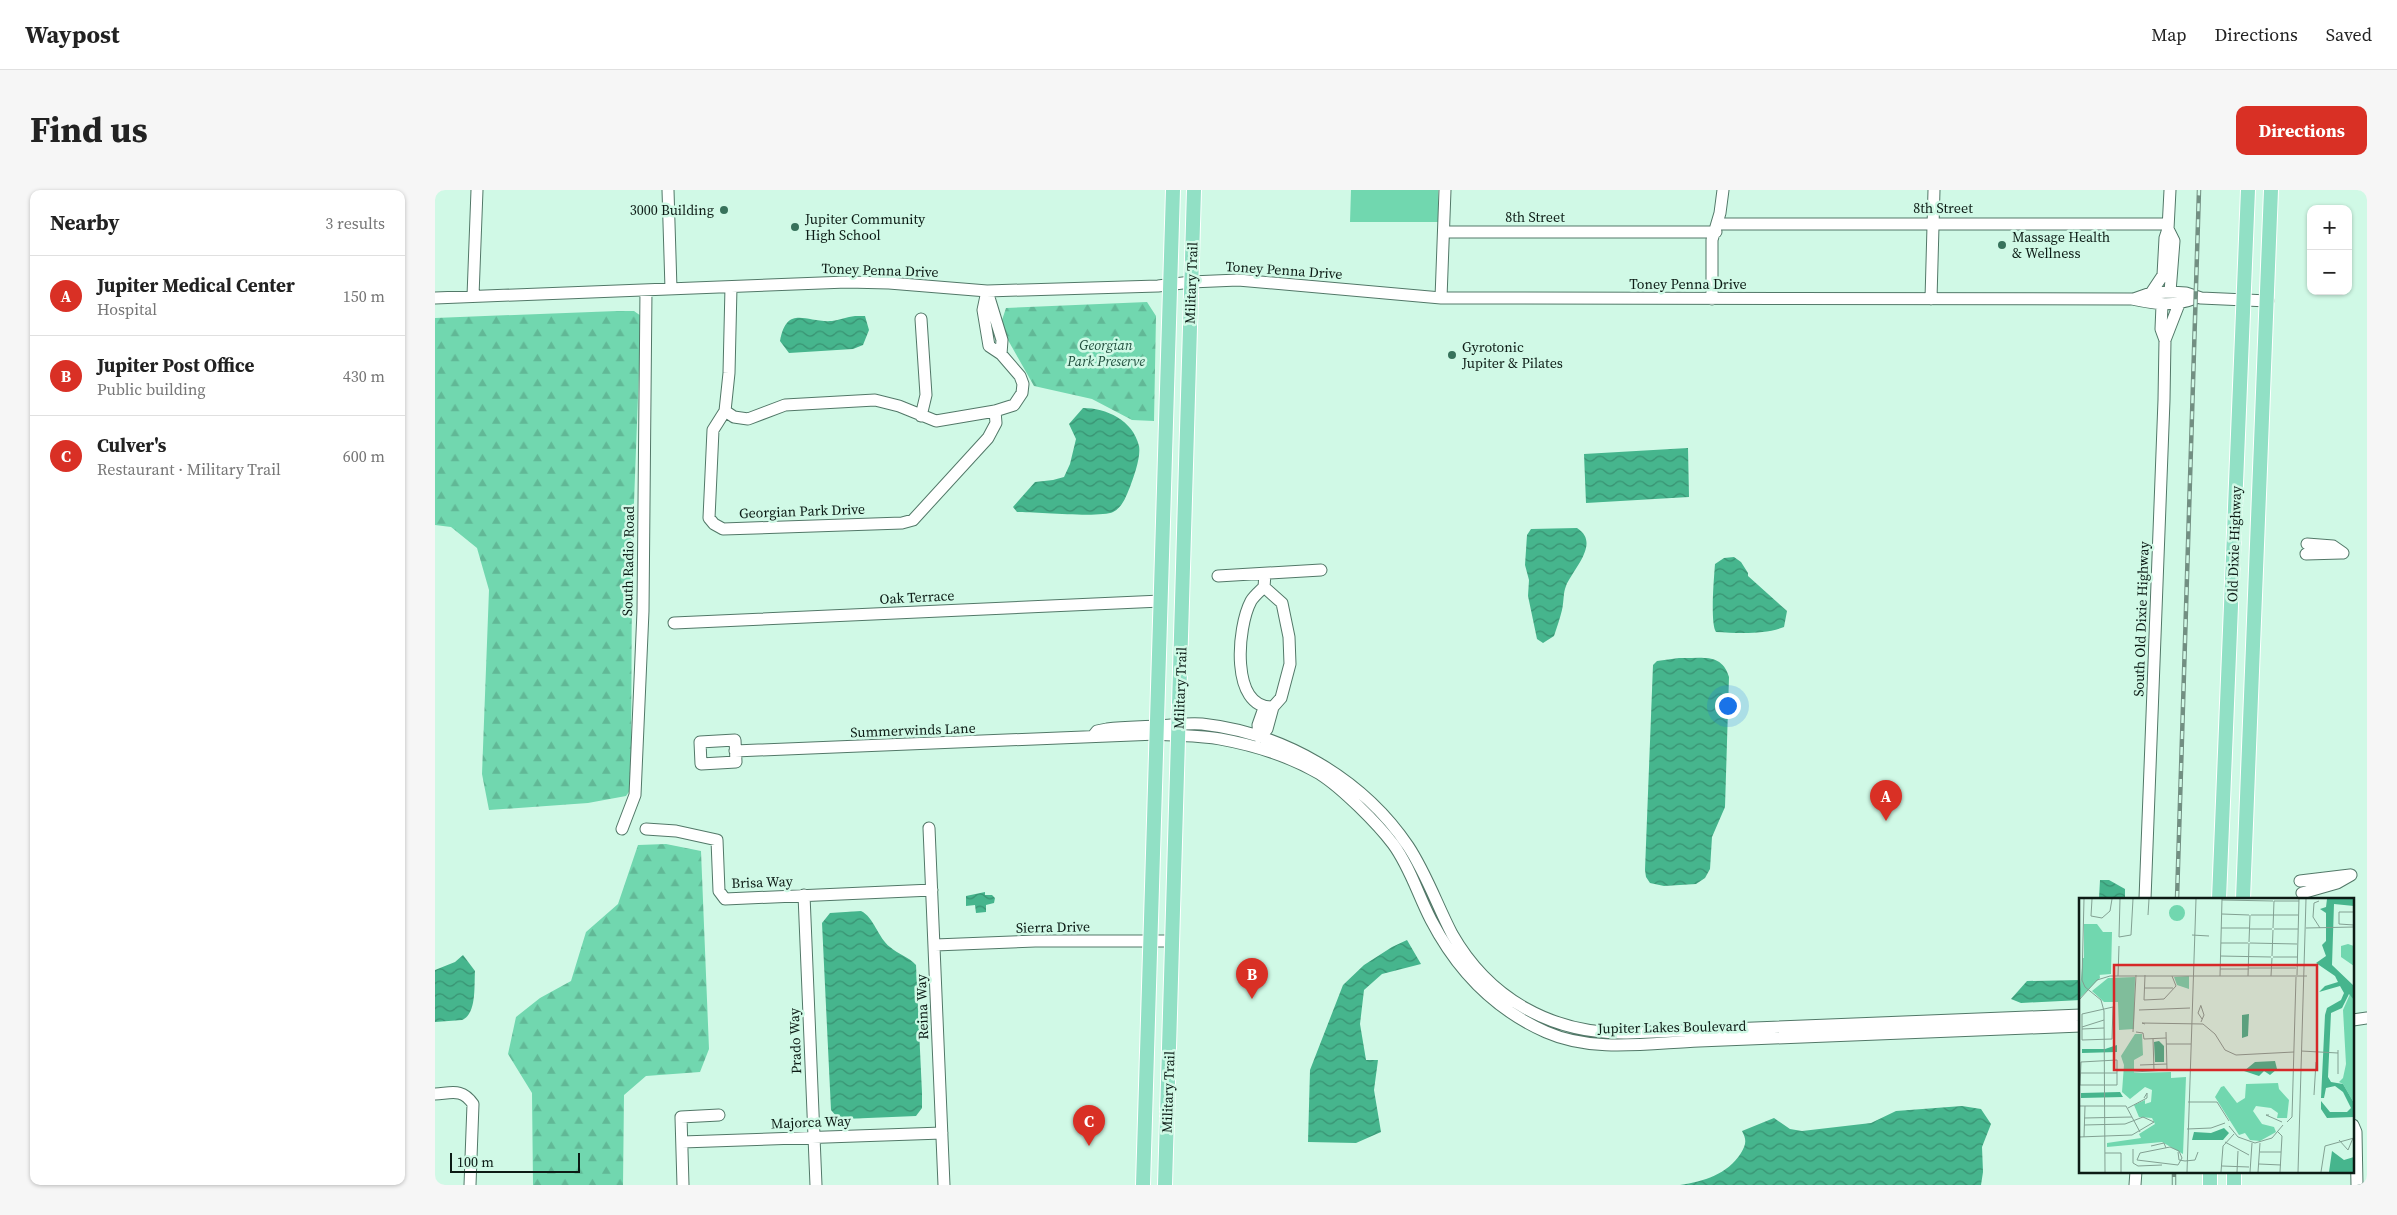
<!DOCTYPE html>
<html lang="en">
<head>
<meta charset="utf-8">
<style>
  :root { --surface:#fff; --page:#f6f6f6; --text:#222; --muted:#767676; --line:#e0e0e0; --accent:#d93025 }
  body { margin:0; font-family:"Source Serif 4",serif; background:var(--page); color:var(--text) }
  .controls { position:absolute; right:15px; top:15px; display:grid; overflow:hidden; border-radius:10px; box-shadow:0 1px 4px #0004 }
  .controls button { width:45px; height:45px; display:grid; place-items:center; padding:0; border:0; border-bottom:1px solid var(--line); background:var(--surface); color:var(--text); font:25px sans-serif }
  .scale { position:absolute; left:15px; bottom:12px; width:130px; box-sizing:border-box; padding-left:5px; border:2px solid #0c1b15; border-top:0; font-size:14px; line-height:18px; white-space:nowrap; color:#0c1b15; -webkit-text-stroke:4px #d0f9e6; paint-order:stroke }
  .you { position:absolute; left:1292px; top:515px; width:18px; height:18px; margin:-12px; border:4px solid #fff; border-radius:50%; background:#1a73e8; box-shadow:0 0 0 8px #1a73e833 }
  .badge { display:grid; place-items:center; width:32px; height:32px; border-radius:50%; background:var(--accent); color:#fff; font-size:16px; font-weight:700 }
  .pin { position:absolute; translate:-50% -41px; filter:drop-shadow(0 1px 2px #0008) }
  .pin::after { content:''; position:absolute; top:26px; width:18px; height:15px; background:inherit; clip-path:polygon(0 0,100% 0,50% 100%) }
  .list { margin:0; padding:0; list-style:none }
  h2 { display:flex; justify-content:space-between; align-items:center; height:65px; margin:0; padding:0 20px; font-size:21px }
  h2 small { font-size:16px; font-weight:400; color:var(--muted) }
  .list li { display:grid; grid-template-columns:32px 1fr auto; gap:15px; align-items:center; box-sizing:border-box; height:80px; padding:0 20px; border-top:1px solid var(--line) }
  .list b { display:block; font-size:19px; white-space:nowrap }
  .list p { margin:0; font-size:16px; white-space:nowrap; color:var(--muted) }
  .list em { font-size:16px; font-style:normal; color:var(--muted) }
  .map { position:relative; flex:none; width:1932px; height:995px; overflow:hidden; border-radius:10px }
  header { display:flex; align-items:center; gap:30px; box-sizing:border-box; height:70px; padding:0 25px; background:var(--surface); border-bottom:1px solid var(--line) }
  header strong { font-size:24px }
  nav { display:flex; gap:28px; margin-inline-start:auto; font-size:18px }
  .intro { display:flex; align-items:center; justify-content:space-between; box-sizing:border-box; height:120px; padding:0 30px }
  h1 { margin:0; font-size:35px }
  .button { padding:12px 22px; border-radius:10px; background:var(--accent); color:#fff; font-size:18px; font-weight:700 }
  main { display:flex; gap:30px; padding:0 30px }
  aside { flex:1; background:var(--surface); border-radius:10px; box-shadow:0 1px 4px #0004 }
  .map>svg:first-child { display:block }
</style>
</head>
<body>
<header>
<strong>Waypost</strong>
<nav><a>Map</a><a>Directions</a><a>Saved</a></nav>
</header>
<div class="intro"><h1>Find us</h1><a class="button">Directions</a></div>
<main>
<aside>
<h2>Nearby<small>3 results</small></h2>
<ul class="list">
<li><span class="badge">A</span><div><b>Jupiter Medical Center</b><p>Hospital</p></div><em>150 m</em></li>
<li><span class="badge">B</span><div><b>Jupiter Post Office</b><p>Public building</p></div><em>430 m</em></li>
<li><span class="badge">C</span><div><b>Culver's</b><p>Restaurant · Military Trail</p></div><em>600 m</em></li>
</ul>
</aside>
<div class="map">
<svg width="1932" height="995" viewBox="0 0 1932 995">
  <defs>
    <pattern id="forest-firs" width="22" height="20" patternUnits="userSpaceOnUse" patternTransform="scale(1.25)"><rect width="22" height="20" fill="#71d7af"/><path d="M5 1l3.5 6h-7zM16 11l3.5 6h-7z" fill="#61b896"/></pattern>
    <pattern id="water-waves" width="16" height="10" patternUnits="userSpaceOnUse" patternTransform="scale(1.25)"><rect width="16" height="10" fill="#46b58d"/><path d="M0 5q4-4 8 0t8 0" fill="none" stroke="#399272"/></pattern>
  </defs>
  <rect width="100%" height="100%" fill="#d0f9e6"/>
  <!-- green -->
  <path fill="#71d7af" d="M916 0H1003V32H915Z"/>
  <!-- forest -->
  <path fill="url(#forest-firs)" d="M712 112 721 126 719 231 697 230 657 209 599 196 565 136 571 118Z
    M182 121H199L206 126 197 366 196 599 191 606 153 613 54 620 47 584 54 400 42 358 16 337 0 335V128Z
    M231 654 266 661 274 859 265 882 211 886 189 905 188 995H98L97 903 73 864 81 827 105 808 136 791 151 742 183 714 203 655Z"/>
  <!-- water -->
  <path fill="url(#water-waves)" d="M420 126H430L434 140 428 155 418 159 354 163 345 151C352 114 371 133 397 131 404 130 412 127 420 126Z
    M648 218C671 218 698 230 704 256 706 267 699 286 695 297 691 306 688 317 678 322 666 328 600 322 582 322L578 317 600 292 618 290 629 287 635 274 641 249 634 234Z
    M1253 258 1254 307 1151 313 1149 264Z
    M1142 338C1166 353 1138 379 1131 396 1128 403 1129 412 1127 420 1125 428 1122 437 1119 446L1108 453 1102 449 1093 406 1094 390 1090 375 1092 345 1096 339Z
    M1299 367 1306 372 1313 383V386L1352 421 1349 437C1329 445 1302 443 1281 442 1275 433 1279 388 1280 374L1289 368Z
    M1244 468C1265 469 1287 462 1294 487L1290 617 1277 647 1275 679 1270 688 1261 694 1229 696 1215 693 1211 687 1210 680 1218 475 1222 471Z
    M1665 690H1674L1690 699V709H1664Z
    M550 702V705H557L560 708 559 713 551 715V722L541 723 540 715 531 716V706Z
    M426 721C439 727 443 748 455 757 463 764 474 767 481 775L487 903V918L481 926 409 929 402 927 396 920 387 733 395 723Z
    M972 750 986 774 947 784 929 800 925 834 931 870H943L939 900 946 942 921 953 873 952 875 880 908 795 929 775 957 757Z
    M28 765 40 781C39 795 42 824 27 830L0 832V780L20 772Z
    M1646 790V810L1586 813 1576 809 1592 791Z
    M1527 916 1546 919 1556 934 1547 957 1548 982 1546 995H1245C1269 991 1292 985 1306 963 1311 955 1312 950 1307 941L1339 928 1355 939 1367 941 1436 933 1461 921Z"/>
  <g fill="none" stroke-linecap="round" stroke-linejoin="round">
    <defs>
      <path id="minor" d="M233 0 236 99
        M1283 34H1733
        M1733 39 1739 51 1735 102
        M1009 42H1281
        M296 97 294 183 290 221 278 240 274 328 279 334 288 339 467 333 478 330 553 248 561 233 560 221
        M552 101 567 150 566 164
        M1716 103 1728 85 1730 48 1733 39 1735 0
        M38 106 42 0
        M0 108 412 92 454 93 552 101 723 96 756 92 803 90 1006 108 1697 109C1721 114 1738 117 1761 108
        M1006 108 1010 0
        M1277 109V50L1285 23 1288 0
        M1496 109 1499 0
        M1699 109 1716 103 1735 102 1751 103 1766 108 1833 111
        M486 129 491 205 486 226
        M1730 150 1744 114
        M290 221 299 227 313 229 350 215 440 210 464 216 501 231 560 221 579 215 587 203 588 194 585 186 566 164 554 156 548 120 552 101
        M1872 354 1898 356 1908 363
        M1871 364 1906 363
        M830 384 829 397C825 401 819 406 816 411 802 437 795 519 838 517
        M783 386 886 380
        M239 433 726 411
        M658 546 662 541 672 539C689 537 705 537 722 536 737 535 752 533 767 534 848 543 927 588 973 656 991 683 1002 715 1017 744 1054 809 1117 844 1192 843L1646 825
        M824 547 832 539 838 517 846 508 855 474 854 447 847 413 829 397
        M824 547 823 535 829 518
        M300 550 301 572 266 574 265 552Z
        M300 561 722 544C743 546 765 545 785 549 818 555 856 567 885 584 907 598 942 633 958 654 975 677 983 705 996 730 1022 780 1059 819 1111 842 1158 863 1214 853 1264 851 1391 847 1518 841 1646 836
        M494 638 509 995
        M187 639 200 605 208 421 211 100
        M211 639 241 641 282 650 284 701 290 709 497 700
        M1865 691 1915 685
        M1867 703 1902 693 1916 685
        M369 705 381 995
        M1710 709 1729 210 1730 150 1726 139 1727 115
        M500 755 600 751H737
        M1918 830 1932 828
        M0 904C17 903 27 898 38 914L35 995
        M1918 935 1921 942 1922 995
        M247 952 507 943
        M248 995 246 927 284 925
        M1700 995 1701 981"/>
      <path id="major" d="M1784 709 1813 0
        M1808 709 1836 0
        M708 995 738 0
        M730 995 759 0
        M1775 995V981
        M1799 995V981"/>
    </defs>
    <!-- minor casing -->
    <use href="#minor" stroke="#527868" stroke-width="13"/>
    <!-- major casing -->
    <use href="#major" stroke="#fff" stroke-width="16"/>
    <!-- minor -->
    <use href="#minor" stroke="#fff" stroke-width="11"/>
    <!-- major -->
    <use href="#major" stroke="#91e0c5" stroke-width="14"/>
    <defs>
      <path id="rail" d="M1742 709 1764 0
        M1739 995V981"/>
    </defs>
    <!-- rail casing -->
    <use href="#rail" stroke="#728f82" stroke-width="4.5"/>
    <!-- rail -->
    <use href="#rail" stroke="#d0f9e6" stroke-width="2.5" stroke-dasharray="8" stroke-linecap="butt"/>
  </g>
  <!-- markers -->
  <g fill="#37725b" stroke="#d0f9e6" stroke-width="2">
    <circle cx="289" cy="20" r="5"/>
    <circle cx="360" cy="37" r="5"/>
    <circle cx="1567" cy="55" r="5"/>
    <circle cx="1017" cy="165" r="5"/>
  </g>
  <g text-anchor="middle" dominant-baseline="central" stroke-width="5" stroke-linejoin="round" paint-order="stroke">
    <!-- street labels -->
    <g font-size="14" fill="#0c1b15" stroke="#d0f9e6">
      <text x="1508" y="18">8th Street</text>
      <text x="1100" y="27">8th Street</text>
      <text transform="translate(445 80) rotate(2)">Toney Penna Drive</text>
      <text transform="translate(849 80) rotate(4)">Toney Penna Drive</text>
      <text transform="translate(756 93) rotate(-88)">Military Trail</text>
      <text x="1253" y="94">Toney Penna Drive</text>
      <text transform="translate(367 321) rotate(-2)">Georgian Park Drive</text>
      <text transform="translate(1799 354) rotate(-88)">Old Dixie Highway</text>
      <text transform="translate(193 371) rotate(-89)">South Radio Road</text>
      <text transform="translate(482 407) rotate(-3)">Oak Terrace</text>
      <text transform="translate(1706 429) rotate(-88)">South Old Dixie Highway</text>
      <text transform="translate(745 498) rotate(-88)">Military Trail</text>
      <text transform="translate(478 540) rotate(-2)">Summerwinds Lane</text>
      <text transform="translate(327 692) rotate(-2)">Brisa Way</text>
      <text transform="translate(618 737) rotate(-1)">Sierra Drive</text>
      <text transform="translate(487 817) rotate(-92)">Reina Way</text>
      <text transform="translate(1237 837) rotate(-1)">Jupiter Lakes Boulevard</text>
      <text transform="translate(360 851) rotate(-92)">Prado Way</text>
      <text transform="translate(733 902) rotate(-88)">Military Trail</text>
      <text transform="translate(376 932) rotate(-2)">Majorca Way</text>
    </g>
    <!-- poi labels -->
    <g font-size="14" fill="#0c1b15" stroke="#d0f9e6" text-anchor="start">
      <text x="279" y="20" text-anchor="end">3000 Building</text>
      <text x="370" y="29">Jupiter Community<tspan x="370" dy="16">High School</tspan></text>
      <text x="1577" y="47">Massage Health<tspan x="1577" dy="16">&amp; Wellness</tspan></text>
      <text x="1027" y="157">Gyrotonic<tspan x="1027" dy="16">Jupiter &amp; Pilates</tspan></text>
    </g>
    <!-- park labels -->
    <g font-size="14" font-style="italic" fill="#214f3e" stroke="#d0f9e6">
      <text x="671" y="155">Georgian<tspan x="671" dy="16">Park Preserve</tspan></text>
    </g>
  </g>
  <!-- overview -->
  <g transform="translate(1644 708)">
    <rect width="275" height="275" fill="#d0f9e6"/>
    <path d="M90 15a8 8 0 1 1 16 0a8 8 0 1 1-16 0ZM269 46 275 48V68L262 59V48ZM4 60H14L15 63H19L21 80 0 101ZM271 96 275 102V205L264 186 260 184 264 180 267 166 264 112Z" fill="#71d7af"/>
    <path d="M5 26H18L24 34H33L32 76 19 77V63H14V60H5ZM110 78V91L98 87 95 79ZM56 79 55 131 40 132 39 104H25L13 93 29 80ZM56 136H63L64 157 55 162V175L92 174V180L107 179 104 256 83 244 28 249V245L62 240 60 236 76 226 73 220 60 219 55 207 66 202V206L72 204 73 192 66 189 51 201 43 194 45 167 42 158Z" fill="#71d7af"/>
    <path d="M199 185 200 191 210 202 208 220H198L199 215 192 210 177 208 174 213 183 226 195 229 197 234 181 243 171 242 166 235 160 237 136 199 142 189 145 188 158 205 166 200 167 186Z" fill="#71d7af"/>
    <path d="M248 1H275V8L255 6 253 67 275 88V102L270 96 263 110 252 115 249 179 252 184 264 186 275 205V219L248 220 242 211V203L251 214H268L272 210 264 194 256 188 247 190 245 200H242L246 117 248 110 262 102 265 95 261 88 240 94 246 88 259 84 256 78 237 65 247 58 243 47 247 43V15L241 11 247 9ZM170 116 169 138 163 140V117ZM80 143 85 148V164H76L75 144ZM38 147V154L3 155V151H26ZM196 163 198 171 191 177 185 173 180 178 165 173 176 164ZM41 194 44 199 2 200V195ZM145 230 150 235 144 242H113L115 234 132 235ZM253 253 265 262 275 259V274H250Z" fill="#46b58d"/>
    <path fill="none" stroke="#82a092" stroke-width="1" d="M13 1 12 18 23 20 31 13 33 1M41 1 40 39 52 37 54 1M143 2 194 3M195 3H220M240 3 235 5 234 19 241 30M275 14H260V26L275 27M143 16 170 17M69 17 70 1M172 17H219M142 30H170M194 30 195 3M227 30 275 29M170 31H193M195 31H219M113 37 130 38M170 44 171 17M142 45H169M171 45 218 46M141 58 192 59M193 58 194 32M194 59H218M170 70H217M141 71H170M66 77 65 102 85 101 97 88 93 78M218 77 220 1M39 78 40 48M141 78 143 1M169 78 170 45M192 78 193 60M3 82 6 89 22 102 25 113 26 274M3 82 5 1M65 90H94M0 102 18 82 31 78H228M122 107 119 115 123 121M34 109 33 141 3 142V116ZM60 112 111 110M122 124 125 117 122 108M66 126 63 125 124 126 136 136 146 152 157 157 215 154M3 129 25 122M3 131 25 130M54 134 57 77M57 134 64 135 65 141 87 140M74 141 75 173M87 146H112M259 152V176M222 153 259 155M38 162V187H1L2 164ZM61 167 88 166M55 174 88 172 87 134M1 175H38M235 197 237 164M109 204H138L150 223M0 208H47L61 234M49 210 68 200V195L65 200M190 217H187L203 224M5 220 53 219M208 224 213 219 217 79M150 228 159 239 176 245 193 240 204 227M108 231 132 230 146 225M199 234 203 238 201 274M0 239 53 237 75 224 64 219 46 226 5 227M5 239 6 208M260 242 269 252 274 240M146 244 170 257M72 248 85 245 87 250M91 249 100 253 103 260 99 267 58 262 61 255ZM54 251V265L59 268 83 267M99 254 100 262 106 263 116 262 119 254M181 254H202M26 255H42V274M180 266 202 267M143 268 170 269M108 274 117 1M142 274 144 248 155 236M158 274 159 253M171 274 173 245M179 274 181 245M219 274 227 1M242 274 246 248 275 240"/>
    <path fill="#d62828" fill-opacity="0.15" stroke="#d62828" stroke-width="2.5" d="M35 67H238V172H35Z"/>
    <rect width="275" height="275" fill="none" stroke="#0c1b15" stroke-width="2.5"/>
  </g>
</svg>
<div class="controls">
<button>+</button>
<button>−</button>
</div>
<div class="scale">100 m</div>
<div class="you"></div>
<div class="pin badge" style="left:1451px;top:631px">A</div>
<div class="pin badge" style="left:817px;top:809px">B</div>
<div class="pin badge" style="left:654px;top:956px">C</div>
</div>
</main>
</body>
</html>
